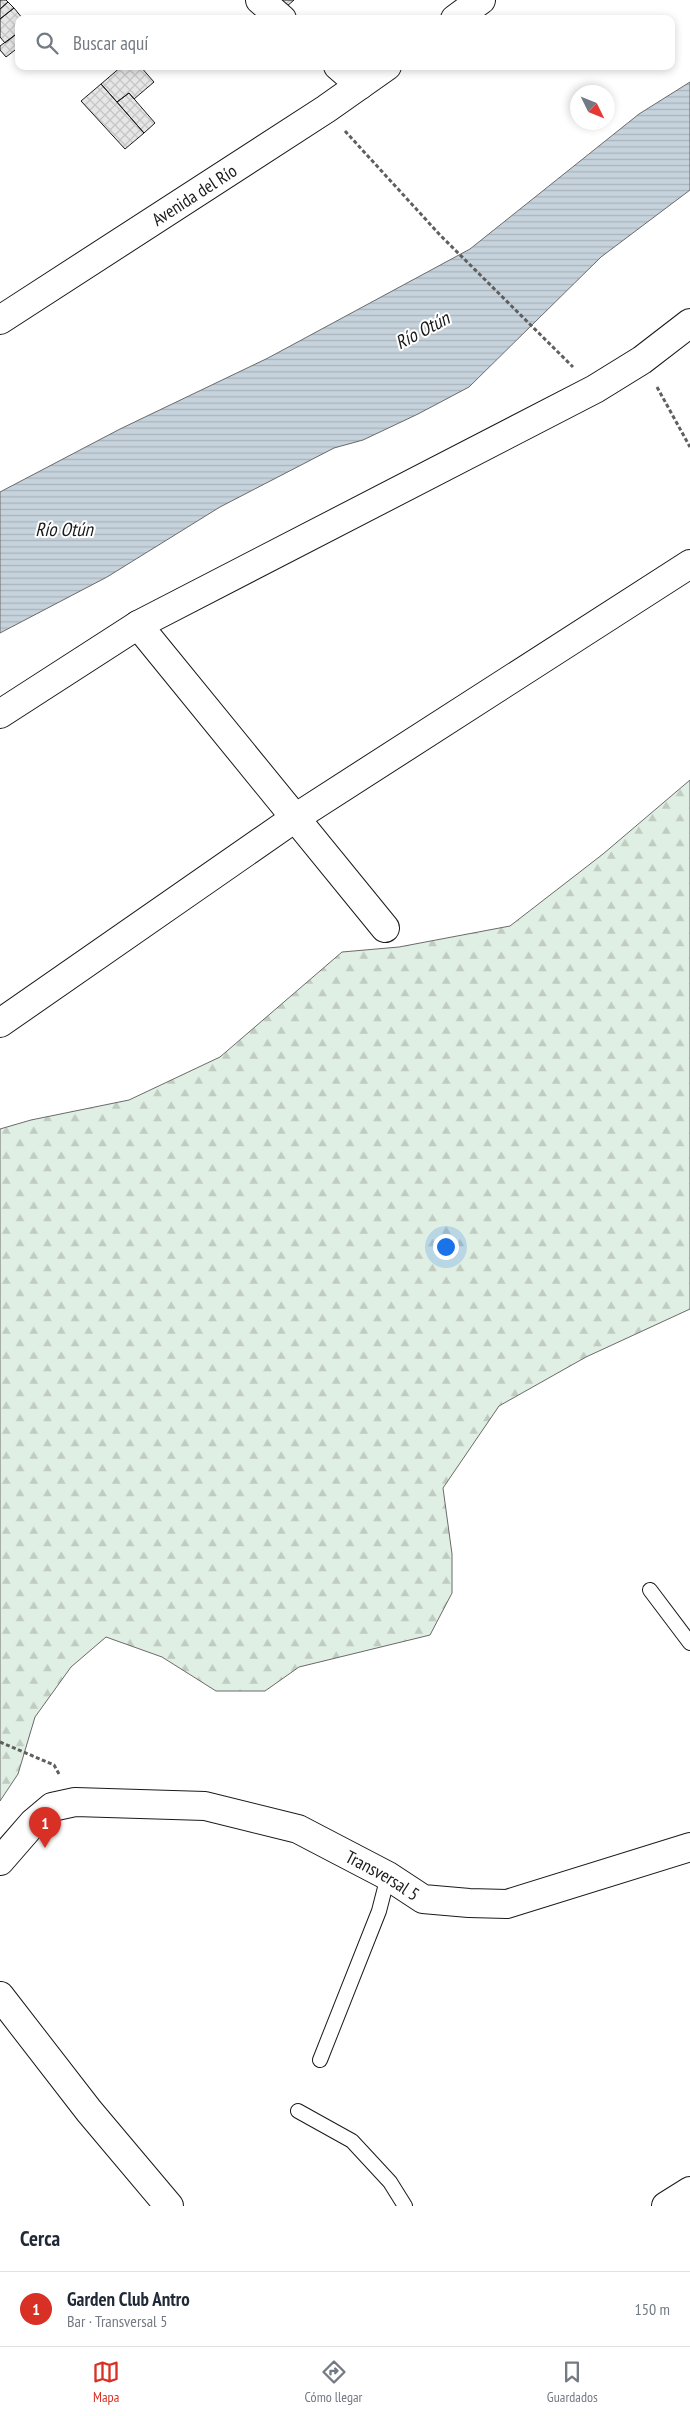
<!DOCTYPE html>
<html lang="es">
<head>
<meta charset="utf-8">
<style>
  :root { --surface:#fff; --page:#f2f2f3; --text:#1f2937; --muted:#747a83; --line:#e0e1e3; --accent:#d93025 }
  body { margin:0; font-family:"PT Sans Narrow",sans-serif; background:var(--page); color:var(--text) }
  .compass { position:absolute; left:570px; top:85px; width:45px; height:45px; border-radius:50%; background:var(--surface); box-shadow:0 2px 8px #0003; rotate:133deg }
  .you { position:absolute; left:445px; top:1246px; width:18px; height:18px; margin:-12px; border:4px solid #fff; border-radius:50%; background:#1a73e8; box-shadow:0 0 0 8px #1a73e833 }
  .badge { display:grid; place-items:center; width:32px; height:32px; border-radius:50%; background:var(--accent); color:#fff; font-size:16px; font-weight:700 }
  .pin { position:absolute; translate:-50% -41px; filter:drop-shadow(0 1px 2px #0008) }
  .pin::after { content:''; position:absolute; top:26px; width:18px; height:15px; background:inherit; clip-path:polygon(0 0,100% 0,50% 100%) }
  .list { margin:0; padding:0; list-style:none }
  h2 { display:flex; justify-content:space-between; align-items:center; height:65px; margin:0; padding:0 20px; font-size:21px }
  h2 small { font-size:16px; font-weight:400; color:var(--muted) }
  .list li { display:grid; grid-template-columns:32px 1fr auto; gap:15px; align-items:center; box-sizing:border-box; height:75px; padding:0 20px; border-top:1px solid var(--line) }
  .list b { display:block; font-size:19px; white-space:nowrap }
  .list p { margin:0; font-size:16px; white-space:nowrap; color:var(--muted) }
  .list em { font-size:16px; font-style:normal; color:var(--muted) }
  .icon { flex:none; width:28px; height:28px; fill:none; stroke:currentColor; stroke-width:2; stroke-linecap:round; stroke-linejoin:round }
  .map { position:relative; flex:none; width:690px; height:2206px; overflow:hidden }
  .search { position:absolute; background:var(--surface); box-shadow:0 2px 8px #0003; left:15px; right:15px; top:15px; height:55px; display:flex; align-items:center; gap:12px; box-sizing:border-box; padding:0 18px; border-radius:10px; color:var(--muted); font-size:19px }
  .sheet { height:140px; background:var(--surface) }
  nav { display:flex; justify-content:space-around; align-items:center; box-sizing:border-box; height:70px; border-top:1px solid var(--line); background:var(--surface); font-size:14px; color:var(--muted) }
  nav a { display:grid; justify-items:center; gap:2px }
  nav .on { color:var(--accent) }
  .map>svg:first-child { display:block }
</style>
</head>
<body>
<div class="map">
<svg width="690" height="2206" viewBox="0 0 690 2206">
  <defs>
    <pattern id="forest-firs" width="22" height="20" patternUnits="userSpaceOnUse" patternTransform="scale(1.25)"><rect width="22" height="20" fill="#e0efe3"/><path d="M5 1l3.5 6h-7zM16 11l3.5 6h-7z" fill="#c0ccc2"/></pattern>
    <pattern id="water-rules" width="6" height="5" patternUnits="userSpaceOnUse" patternTransform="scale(1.25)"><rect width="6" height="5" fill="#c6d2dc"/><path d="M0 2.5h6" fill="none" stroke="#aab4bc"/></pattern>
    <pattern id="building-cross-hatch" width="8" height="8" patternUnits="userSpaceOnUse" patternTransform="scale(1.25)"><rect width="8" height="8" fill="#e6e6e6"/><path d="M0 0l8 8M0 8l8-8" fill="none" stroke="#c5c5c5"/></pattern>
  </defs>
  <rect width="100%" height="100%" fill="#fff"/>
  <!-- forest -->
  <path fill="url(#forest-firs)" stroke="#6a6a6a" d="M690 780V1309L586 1357 499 1406 443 1488 452 1554V1593L430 1635 299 1667 265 1691H216L162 1657 106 1637 71 1667 35 1717 18 1774 0 1801V1129L31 1120 129 1100 220 1057 342 952 399 947 510 926 603 854Z"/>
  <!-- water -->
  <path fill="url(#water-rules)" stroke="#6a6a6a" d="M690 82V190L601 257 469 387 418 414 363 440 334 448 220 507 107 577 0 633V492L120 429 268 358 470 249 639 114Z"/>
  <!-- building -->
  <path fill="url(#building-cross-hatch)" stroke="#1a1a1a" d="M0 0H6L8 2 0 9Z
    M267 0H294L278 14Z
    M8 2 14 8 0 19V9Z
    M14 8 23 19H19V32L5 43 0 37V19Z
    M19 32V47L6 57 0 50V46Z
    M122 66H140L154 82 134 99 129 93 117 102 101 84Z
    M101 84 144 133 125 149 81 101Z
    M129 93 155 123 144 133 117 102Z"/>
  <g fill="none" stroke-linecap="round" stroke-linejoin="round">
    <defs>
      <path id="service" d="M650 1590 690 1643
        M320 2060 379 1911 388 1876
        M298 2111 352 2141 390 2182 405 2206"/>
      <g id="minor">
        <path d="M260 0 282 19"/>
        <path d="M338 66 360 85"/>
        <path d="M138 625 385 928"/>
        <path d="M0 714 138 625 595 389 642 360 690 323"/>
        <path d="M0 1023 295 818 690 564"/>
        <path id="s1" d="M0 1861 33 1823 52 1807 75 1802 205 1806 298 1829 388 1876 423 1899 469 1903 507 1904 690 1847"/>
        <path d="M0 1996 89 2111 169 2206"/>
      </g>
      <g id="secondary">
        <path d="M455 19 481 0"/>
        <path id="s2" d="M0 320 326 109 387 66"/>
        <path d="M666 2206 690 2191"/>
      </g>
    </defs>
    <!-- service casing -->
    <use href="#service" stroke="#1a1a1a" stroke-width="16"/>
    <!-- minor casing -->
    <use href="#minor" stroke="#1a1a1a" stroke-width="30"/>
    <!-- secondary casing -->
    <use href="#secondary" stroke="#1a1a1a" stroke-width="30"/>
    <!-- path -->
    <path stroke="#5f5f5f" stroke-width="3" stroke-dasharray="4 2.5" stroke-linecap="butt" d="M345 131 440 235 573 367
      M657 387 690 447
      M0 1742 54 1765 59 1774"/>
    <!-- service -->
    <use href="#service" stroke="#fff" stroke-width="14"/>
    <!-- minor -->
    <use href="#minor" stroke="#fff" stroke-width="28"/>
    <!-- secondary -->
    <use href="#secondary" stroke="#fff" stroke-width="28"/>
  </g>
  <g text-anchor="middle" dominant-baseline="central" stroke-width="4" stroke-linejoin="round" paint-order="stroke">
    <!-- street labels -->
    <g font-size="18" fill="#1a1a1a" stroke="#fff">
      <text stroke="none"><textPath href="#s2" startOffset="231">Avenida del Río</textPath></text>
      <text stroke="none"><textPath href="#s1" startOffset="421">Transversal 5</textPath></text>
    </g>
    <!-- water labels -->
    <g font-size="19" font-style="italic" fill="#1a1a1a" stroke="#fff">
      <text transform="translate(422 330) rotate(-28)">Río Otún</text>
      <text x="64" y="529">Río Otún</text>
    </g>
  </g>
</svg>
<svg class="compass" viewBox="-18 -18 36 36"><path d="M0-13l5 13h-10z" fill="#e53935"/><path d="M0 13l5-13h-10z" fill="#747a83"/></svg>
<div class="you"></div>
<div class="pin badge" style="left:45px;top:1848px">1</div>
<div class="search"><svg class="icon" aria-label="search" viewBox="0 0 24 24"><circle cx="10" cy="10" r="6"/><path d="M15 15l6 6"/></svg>Buscar aquí</div>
</div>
<section class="sheet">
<h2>Cerca<small></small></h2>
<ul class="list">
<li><span class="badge">1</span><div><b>Garden Club Antro</b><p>Bar · Transversal 5</p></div><em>150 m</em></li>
</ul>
</section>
<nav>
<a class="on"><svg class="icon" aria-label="map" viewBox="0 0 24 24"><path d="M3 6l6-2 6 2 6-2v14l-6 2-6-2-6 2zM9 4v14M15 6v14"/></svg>Mapa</a>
<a><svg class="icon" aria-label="directions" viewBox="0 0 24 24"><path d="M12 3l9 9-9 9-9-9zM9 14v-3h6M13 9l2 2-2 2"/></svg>Cómo llegar</a>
<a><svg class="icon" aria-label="saved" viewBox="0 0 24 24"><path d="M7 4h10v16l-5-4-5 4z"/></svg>Guardados</a>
</nav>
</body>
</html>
